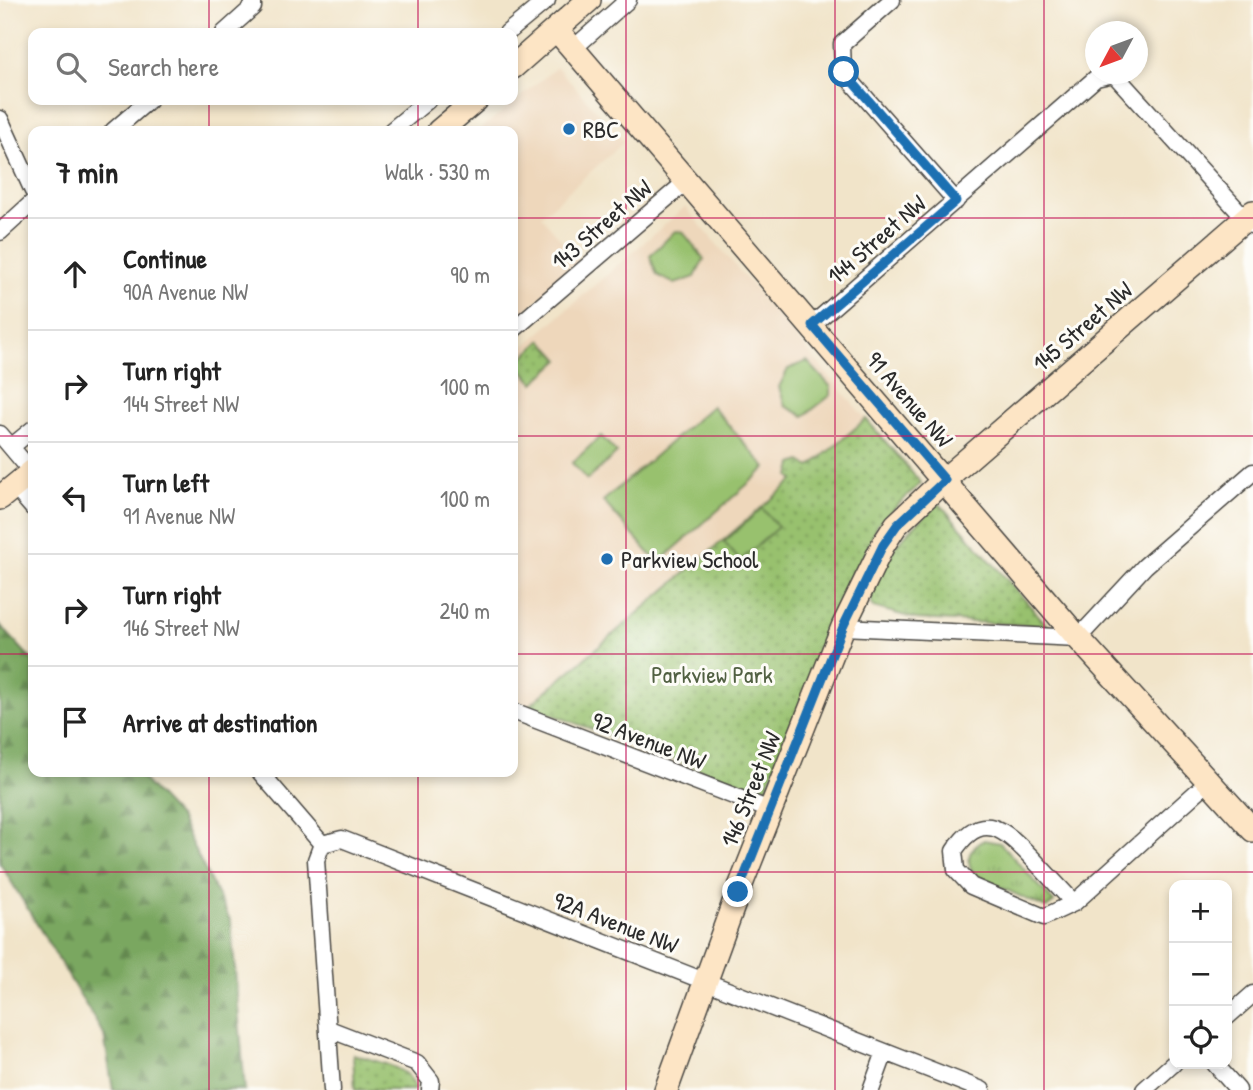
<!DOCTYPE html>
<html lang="en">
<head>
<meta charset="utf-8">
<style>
  :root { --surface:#fff; --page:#f6f6f6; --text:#222; --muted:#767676; --line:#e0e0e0 }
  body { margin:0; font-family:"Patrick Hand",sans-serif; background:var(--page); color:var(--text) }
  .controls { position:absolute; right:21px; bottom:21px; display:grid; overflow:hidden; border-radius:14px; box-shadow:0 4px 10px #0003 }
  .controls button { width:63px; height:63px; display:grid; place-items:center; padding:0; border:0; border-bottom:2px solid var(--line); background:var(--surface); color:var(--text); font:35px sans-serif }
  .compass { position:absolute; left:1085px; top:21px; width:63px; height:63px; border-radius:50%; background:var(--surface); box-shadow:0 4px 10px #0003; rotate:229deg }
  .stop { position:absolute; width:21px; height:21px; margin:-16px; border:5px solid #1f6fb2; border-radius:50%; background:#fff }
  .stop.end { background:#1f6fb2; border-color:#fff; box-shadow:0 2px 7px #0008 }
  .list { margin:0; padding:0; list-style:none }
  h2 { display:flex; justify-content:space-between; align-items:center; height:91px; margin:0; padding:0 28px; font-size:30px }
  h2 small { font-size:23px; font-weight:400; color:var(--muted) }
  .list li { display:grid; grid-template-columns:46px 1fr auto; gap:21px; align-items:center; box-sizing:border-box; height:112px; padding:0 28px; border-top:2px solid var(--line) }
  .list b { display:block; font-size:26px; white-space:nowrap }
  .list p { margin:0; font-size:23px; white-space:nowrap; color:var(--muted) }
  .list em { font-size:23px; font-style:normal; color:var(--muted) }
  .icon { flex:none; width:38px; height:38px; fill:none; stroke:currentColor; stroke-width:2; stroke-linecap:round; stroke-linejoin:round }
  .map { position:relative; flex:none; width:1253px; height:1090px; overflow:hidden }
  .search { position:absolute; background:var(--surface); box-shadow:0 4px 10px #0003; left:28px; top:28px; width:490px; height:77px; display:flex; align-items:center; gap:18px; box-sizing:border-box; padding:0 24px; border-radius:14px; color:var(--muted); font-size:26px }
  .panel { position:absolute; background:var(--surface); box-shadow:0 4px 10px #0003; left:28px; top:126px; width:490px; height:651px; border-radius:14px }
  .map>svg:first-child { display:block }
</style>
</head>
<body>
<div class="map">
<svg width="1253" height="1090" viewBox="0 0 1253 1090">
  <defs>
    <pattern id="grass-tufts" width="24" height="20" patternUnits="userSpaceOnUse" patternTransform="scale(1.75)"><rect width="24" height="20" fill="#98c16e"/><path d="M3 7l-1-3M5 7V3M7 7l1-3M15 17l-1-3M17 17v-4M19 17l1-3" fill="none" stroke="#7c9d5b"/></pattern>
    <pattern id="forest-firs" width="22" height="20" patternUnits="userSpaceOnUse" patternTransform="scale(1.75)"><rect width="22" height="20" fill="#7aa761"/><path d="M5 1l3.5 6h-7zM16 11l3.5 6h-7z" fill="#648850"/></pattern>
    <pattern id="park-dots" width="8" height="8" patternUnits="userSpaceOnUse" patternTransform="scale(1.75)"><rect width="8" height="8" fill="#98c16e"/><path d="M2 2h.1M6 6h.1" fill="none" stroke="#7c9d5b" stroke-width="1.8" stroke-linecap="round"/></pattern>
  </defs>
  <rect width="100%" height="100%" fill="#fdfcf7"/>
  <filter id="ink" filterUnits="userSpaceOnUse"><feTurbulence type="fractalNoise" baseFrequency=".0143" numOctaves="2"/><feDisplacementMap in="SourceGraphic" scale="14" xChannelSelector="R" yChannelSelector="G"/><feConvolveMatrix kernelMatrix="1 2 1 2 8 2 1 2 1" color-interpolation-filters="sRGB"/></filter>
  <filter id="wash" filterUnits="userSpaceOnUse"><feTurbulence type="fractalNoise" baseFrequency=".00686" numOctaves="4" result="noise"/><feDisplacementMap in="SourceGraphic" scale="28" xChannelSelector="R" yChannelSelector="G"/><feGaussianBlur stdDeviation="1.57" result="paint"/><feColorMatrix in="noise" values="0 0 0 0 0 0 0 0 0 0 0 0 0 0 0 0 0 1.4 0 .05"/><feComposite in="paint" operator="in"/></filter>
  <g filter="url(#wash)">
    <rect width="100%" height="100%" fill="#f1e4c9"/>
    <!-- built -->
    <path fill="#eed7bb" d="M557 67 624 142 541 216 580 262 513 321V131H478Z
      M685 207 866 419 529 706 513 699V356Z"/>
    <!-- grass -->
    <path fill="url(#grass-tufts)" stroke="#62764c" stroke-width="2" d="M984 840 1000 843 1054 902 1046 908 976 876C964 862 968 848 984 840Z"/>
    <!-- forest -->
    <path fill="url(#forest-firs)" stroke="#526946" stroke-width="2" d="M0 625 33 661V772H136L179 818 231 922 245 1090H113L104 1035 0 863Z"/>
    <!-- park -->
    <path fill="url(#park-dots)" stroke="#62764c" stroke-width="2" d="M542 340 560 360 534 383 517 363Z
      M866 419 921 483 878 524 764 793 529 706 794 480 790 476 793 464 801 461 810 467Z
      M939 503 1048 626 916 619 873 607C859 574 917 523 939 503Z
      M353 1054C373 1061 412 1066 415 1090H355Z"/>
    <!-- pitch -->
    <path fill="#98c16e" stroke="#62764c" stroke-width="2" d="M675 231 683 232 704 259 695 277 675 284 657 275 650 256Z
      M807 361 831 387V395L804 416 785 406 779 387 788 369Z
      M712 406 766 468 658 563 603 501Z
      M601 436 617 453 587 480 572 463Z
      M762 508 778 527 740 561 724 542Z"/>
  </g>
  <g filter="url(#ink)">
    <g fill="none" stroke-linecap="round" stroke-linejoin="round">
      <defs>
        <path id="street" d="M892 0 842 44 843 72 956 201
          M224 33 253 7V0
          M507 33 547 0
          M574 48 628 0
          M0 119 33 191
          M113 131 149 100
          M391 131 428 100
          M0 232 33 202
          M812 325 1096 78 1114 74 1251 225
          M513 330 688 180
          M0 434 32 472
          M11 447 33 429
          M14 486 33 508
          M843 627 1078 638 1145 566 1253 472
          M513 711 770 810
          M260 772 322 844
          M322 844 342 839 982 1090
          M322 844 316 860 332 1090
          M1074 903C1060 888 1046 873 1032 858 1005 830 982 808 954 851L956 870 971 886 1044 917 1074 903 1210 780
          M1227 1017 1253 994
          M329 1029 417 1063 431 1081 430 1090
          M1215 1064 1238 1090
          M871 1090 885 1052
          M1144 1090 1174 1063"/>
        <path id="secondary" d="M556 29 1078 638 1253 830
          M513 67 589 0
          M439 131 476 100
          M0 498 33 471
          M666 1090 738 892 843 627 883 545 896 525 945 479 1253 212"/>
      </defs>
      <!-- street casing -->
      <use href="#street" stroke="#494743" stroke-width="19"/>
      <!-- secondary casing -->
      <use href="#secondary" stroke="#494743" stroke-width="26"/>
      <!-- street -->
      <use href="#street" stroke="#fff" stroke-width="16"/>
      <!-- secondary -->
      <use href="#secondary" stroke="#fde5c5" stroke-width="23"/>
    </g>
  </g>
  <g fill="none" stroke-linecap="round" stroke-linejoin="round" filter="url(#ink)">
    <!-- route -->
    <path stroke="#1f6fb2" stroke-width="9" d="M738 892 843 627 883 545 897 525 945 480 812 325 956 201 844 72"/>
  </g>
  <!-- grid -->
  <path fill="none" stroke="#c2185b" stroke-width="2" stroke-opacity="0.55" d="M209 0V33M418 0V33M626 0V1090M835 0V1090M1044 0V1090M209 100V131M418 100V131M0 218H33M513 218H1253M0 436H33M513 436H1253M0 654H33M513 654H1253M209 772V1090M418 772V1090M0 872H1253"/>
  <!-- markers -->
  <g fill="#1f6fb2" stroke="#fdfcf7" stroke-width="2.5">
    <circle cx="569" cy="129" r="7"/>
    <circle cx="607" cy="559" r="7"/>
  </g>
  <g text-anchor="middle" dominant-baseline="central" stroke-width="6" stroke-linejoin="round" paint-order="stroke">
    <!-- poi labels -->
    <g font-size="24" fill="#2b2b2b" stroke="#fdfcf7" text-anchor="start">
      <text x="583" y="129">RBC</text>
      <text x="621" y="559">Parkview School</text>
    </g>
    <!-- street labels -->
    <g font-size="24" fill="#2b2b2b" stroke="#fdfcf7">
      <text transform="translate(601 224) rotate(-41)">143 Street NW</text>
      <text transform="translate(876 239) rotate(-41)">144 Street NW</text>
      <text transform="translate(1082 326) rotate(-41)">145 Street NW</text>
      <text transform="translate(910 399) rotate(49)">91 Avenue NW</text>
      <text transform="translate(649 740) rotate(21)">92 Avenue NW</text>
      <text transform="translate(750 789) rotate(-68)">146 Street NW</text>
      <text transform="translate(616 922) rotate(21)">92A Avenue NW</text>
    </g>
    <!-- park labels -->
    <g font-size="24" fill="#516042" stroke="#fdfcf7">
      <text x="712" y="674">Parkview Park</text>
    </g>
  </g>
</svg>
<div class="controls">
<button>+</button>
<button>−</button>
<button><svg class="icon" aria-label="locate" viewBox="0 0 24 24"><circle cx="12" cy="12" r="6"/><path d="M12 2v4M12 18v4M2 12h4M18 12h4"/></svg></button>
</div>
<svg class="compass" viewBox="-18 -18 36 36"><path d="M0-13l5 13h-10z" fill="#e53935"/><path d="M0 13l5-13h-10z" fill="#767676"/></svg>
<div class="stop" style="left:844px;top:72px"></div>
<div class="stop end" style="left:738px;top:892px"></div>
<div class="search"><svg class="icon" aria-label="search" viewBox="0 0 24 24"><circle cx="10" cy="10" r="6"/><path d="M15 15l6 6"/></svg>Search here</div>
<section class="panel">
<h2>7 min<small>Walk · 530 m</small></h2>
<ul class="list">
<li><svg class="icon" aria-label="ahead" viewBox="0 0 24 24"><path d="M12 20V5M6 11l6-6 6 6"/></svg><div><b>Continue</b><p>90A Avenue NW</p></div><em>90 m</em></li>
<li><svg class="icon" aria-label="right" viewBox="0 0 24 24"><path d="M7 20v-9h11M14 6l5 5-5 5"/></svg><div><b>Turn right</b><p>144 Street NW</p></div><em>100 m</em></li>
<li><svg class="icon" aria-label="left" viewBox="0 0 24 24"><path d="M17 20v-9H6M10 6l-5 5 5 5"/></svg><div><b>Turn left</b><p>91 Avenue NW</p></div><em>100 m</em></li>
<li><svg class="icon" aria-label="right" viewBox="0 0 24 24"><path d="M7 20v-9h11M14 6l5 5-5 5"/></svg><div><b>Turn right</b><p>146 Street NW</p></div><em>240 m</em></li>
<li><svg class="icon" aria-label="arrive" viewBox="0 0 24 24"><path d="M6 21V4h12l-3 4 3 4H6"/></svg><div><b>Arrive at destination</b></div></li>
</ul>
</section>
</div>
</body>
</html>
